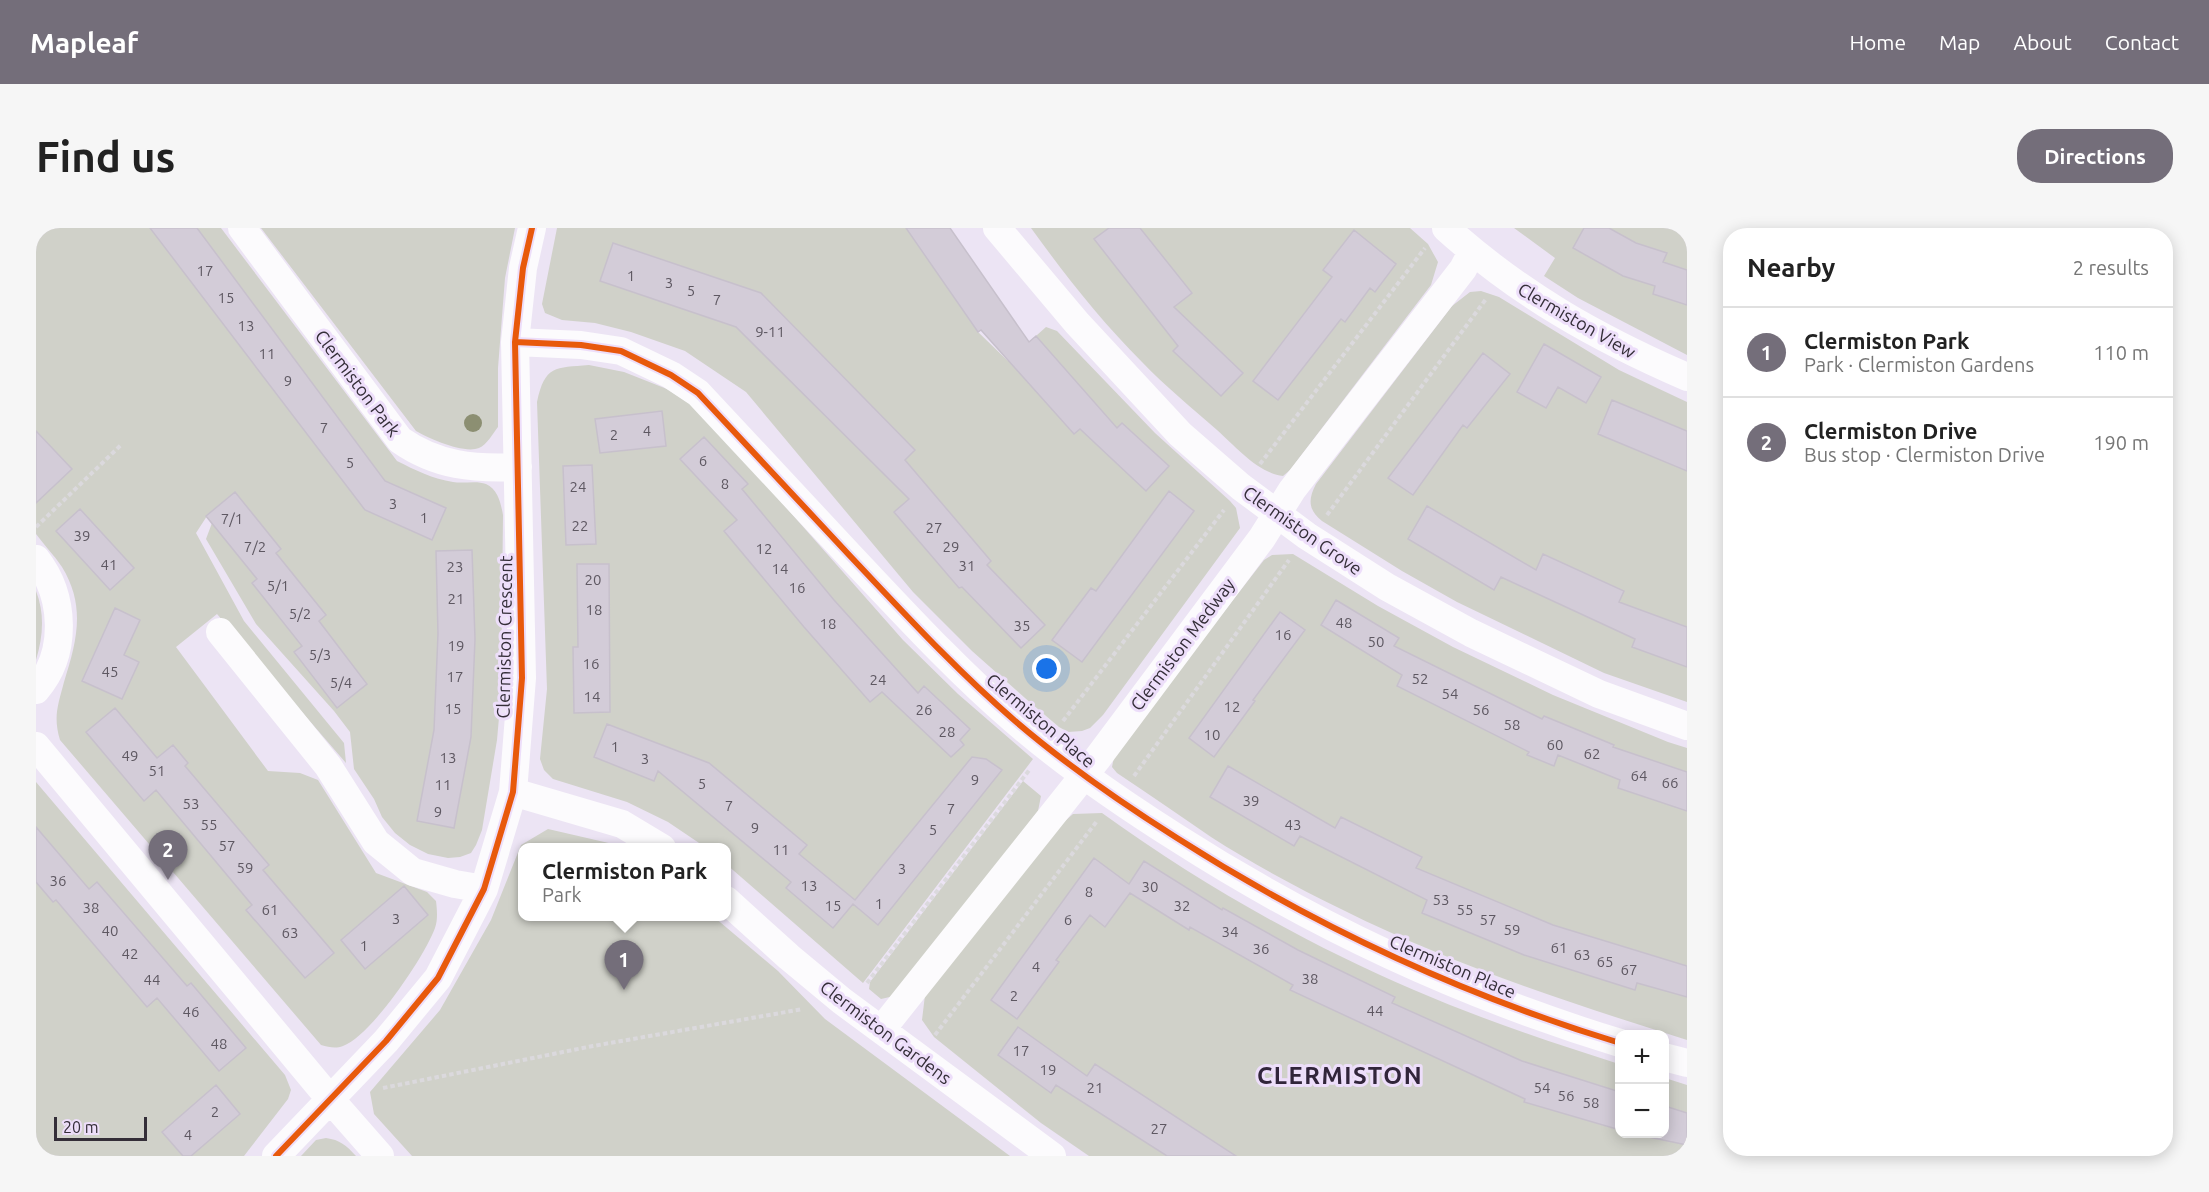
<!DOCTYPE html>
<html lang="en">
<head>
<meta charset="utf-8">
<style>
  :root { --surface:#fff; --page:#f6f6f6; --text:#222; --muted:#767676; --line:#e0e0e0; --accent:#746e7a }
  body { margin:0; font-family:Ubuntu,sans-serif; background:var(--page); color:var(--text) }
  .controls { position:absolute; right:18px; bottom:18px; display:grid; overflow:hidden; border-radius:12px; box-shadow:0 3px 15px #0003 }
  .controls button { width:54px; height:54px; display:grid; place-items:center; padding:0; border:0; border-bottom:2px solid var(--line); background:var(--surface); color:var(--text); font:30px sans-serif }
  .scale { position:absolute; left:18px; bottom:15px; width:93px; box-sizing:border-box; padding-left:6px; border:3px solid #342e38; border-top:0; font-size:16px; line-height:21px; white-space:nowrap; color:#342e38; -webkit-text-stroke:4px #eddefa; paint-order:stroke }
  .you { position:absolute; left:1011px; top:441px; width:21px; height:21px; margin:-15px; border:4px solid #fff; border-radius:50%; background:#1a73e8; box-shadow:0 0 0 9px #1a73e833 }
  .badge { display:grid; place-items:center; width:39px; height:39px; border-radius:50%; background:var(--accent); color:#fff; font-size:20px; font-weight:700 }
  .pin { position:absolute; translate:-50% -50px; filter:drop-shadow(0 2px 3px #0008) }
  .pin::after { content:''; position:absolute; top:32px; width:21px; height:18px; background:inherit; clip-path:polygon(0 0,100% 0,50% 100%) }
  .popup { position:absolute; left:482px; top:615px; width:213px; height:78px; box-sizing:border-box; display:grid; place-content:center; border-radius:12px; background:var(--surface); filter:drop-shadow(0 2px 4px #0005); font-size:20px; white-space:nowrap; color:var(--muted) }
  .popup b { font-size:22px; color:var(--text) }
  .popup::after { content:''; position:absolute; left:50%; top:100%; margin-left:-12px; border:12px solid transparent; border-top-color:var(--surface) }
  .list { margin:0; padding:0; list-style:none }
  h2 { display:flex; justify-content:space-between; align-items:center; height:78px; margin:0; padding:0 24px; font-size:26px }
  h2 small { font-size:20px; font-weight:400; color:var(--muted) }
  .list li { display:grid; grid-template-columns:39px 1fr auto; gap:18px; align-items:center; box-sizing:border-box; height:90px; padding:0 24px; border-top:2px solid var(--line) }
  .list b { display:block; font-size:22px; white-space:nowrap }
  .list p { margin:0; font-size:20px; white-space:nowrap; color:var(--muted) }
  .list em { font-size:20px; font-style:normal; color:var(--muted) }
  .map { position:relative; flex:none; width:1651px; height:928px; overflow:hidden; border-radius:24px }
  header { display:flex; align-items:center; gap:36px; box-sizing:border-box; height:84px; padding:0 30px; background:var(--accent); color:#fff }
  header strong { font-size:28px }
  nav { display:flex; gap:33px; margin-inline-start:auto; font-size:21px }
  .intro { display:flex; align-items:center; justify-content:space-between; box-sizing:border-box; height:144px; padding:0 36px }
  h1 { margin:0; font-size:42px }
  .button { padding:15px 27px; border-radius:24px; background:var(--accent); color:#fff; font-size:21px; font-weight:700 }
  main { display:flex; gap:36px; padding:0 36px }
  aside { flex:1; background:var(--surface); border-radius:24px; box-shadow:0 3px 15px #0003 }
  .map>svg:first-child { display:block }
</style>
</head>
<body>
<header>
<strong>Mapleaf</strong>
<nav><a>Home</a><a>Map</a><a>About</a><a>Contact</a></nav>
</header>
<div class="intro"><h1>Find us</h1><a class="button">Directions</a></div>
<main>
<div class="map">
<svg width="1651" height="928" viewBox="0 0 1651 928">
  <rect width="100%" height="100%" fill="#ece4f4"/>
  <!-- green -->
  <path fill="#d0d1c9" d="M0 0H185L361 233C379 242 397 251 417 254 428 256 440 252 450 256 462 261 465 276 467 287L465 467 461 512 446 602 440 617 435 625 424 629 412 630 392 626 374 617 359 605 346 589 338 571 318 541 314 504 298 483 220 396 170 311 176 295 171 288 160 305 208 393 308 515 310 535 181 386 140 419 232 543 264 545 282 552 340 645 391 664 400 673C401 681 402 692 399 700 389 728 335 808 307 818 299 821 293 819 285 817L24 512C17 489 22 477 28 454 41 413 50 378 26 339 18 327 8 317 0 306Z
    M225 0H479L469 50 462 140V199C457 205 451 217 443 220 428 226 394 211 380 203Z
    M521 0H871L942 104 972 133 1010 99 1021 103 1119 205 1194 273 1200 280 1204 300 1067 487 1054 500 1046 503 1032 504 1023 499 989 470 936 423 877 364 710 164 649 123 595 104 559 95 526 92 509 85 506 76Z
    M995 0H1374L1392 16 1402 34 1395 57 1254 242 1247 248C1222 245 1200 219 1181 202 1156 180 1129 158 1106 134 1065 93 1029 47 995 0Z
    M1478 0H1651V127L1542 70 1508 48 1519 30Z
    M1445 63 1463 69 1583 142 1651 174V474L1568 445 1421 374 1366 343 1286 293C1272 282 1272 271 1280 256L1416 78 1434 64Z
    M553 137 588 144 631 161 665 183 867 412 922 466 997 531 827 755 690 636V620L669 619 632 594 591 574 517 551 508 542 504 531 511 461 501 174C509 137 519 140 553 137Z
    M1257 326 1342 378 1417 419 1517 467 1632 514 1651 520V812C1534 775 1417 737 1307 682 1262 660 1217 636 1175 609 1144 588 1113 566 1081 545L1076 539 1079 524 1228 332 1236 327Z
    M0 363C9 386 7 409 0 432Z
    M987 553 1005 568 1002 583 858 768 845 771 833 761 834 754Z
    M0 554 249 847 255 862 252 871 208 928H0Z
    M1066 585C1163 655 1268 715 1378 762 1445 791 1514 814 1583 836L1584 906H1628L1629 850 1651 857V928H1053L1005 895 898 809 886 792 889 767 1023 598 1037 586Z
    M512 601 577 616 582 619 486 620V688L678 689 742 743 789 791 974 928H376L338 886 334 864 404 782 455 692 485 617Z
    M290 910C304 912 310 917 320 928H265L280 912Z"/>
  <!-- building -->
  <path fill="#d3ccd8" stroke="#c7c0cc" stroke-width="1.5" d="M114 0H161L349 253 410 280 396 312 329 282Z
    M870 0H914L993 114 1000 108 1081 200 1086 195 1133 238 1110 263 1044 201 1038 206 945 102 942 104Z
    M1073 0H1104L1156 65 1138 79 1207 145 1185 168 1137 123 1142 118 1058 11Z
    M1548 0H1573L1600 15 1631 25 1627 34 1651 42V77L1617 66 1619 58 1587 48 1537 20Z
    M1318 2 1360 36 1339 64 1334 60 1309 94 1305 91 1242 172 1217 153 1296 49 1287 42Z
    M577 15 725 65 879 222 869 232 955 333 951 337 1009 397 985 420 926 359 923 360 858 284 873 271 700 99 564 53Z
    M1508 116 1565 149 1550 175 1522 159 1510 180 1481 164Z
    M1447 125 1474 146 1431 200 1427 197 1377 267 1352 250Z
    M1576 172 1651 203V243L1562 206Z
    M626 183 630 218 564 225 559 191Z
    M0 203 36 241 0 275Z
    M668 209 712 256 706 261 798 372 882 465 888 458 934 501 924 512 928 517 915 529 846 464 834 474 768 399 688 303 701 292 644 231Z
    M556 237 560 316 530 317 527 238Z
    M1133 263 1158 283 1046 434 1016 412 1055 360 1060 363Z
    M199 264 245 321 240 325 290 387 283 393 331 456 301 480 258 424 266 418 216 355 221 351 170 288Z
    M1391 278 1500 342 1507 326 1588 363 1583 374 1651 399V439L1596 419 1599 411 1465 349 1458 362 1372 311Z
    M44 281 98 340 74 362 20 303Z
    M436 322 439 411 435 509 418 600 381 593 398 502 402 406 400 323Z
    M541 336H573L574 484 538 485 537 419H542Z
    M1300 372 1363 410 1358 418 1437 457 1506 491 1508 488 1578 517 1577 519 1651 544V583L1582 560 1584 552 1522 527 1518 538 1491 527 1493 524 1361 458 1366 447 1285 397Z
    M79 380 104 392 88 427 103 434 86 471 46 453Z
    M1244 384 1269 402 1217 472 1219 473 1178 529 1153 510Z
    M79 480 121 530 137 517 152 535 149 538 233 637 227 642 298 725 269 750 210 682 216 677 120 562 108 573 50 504Z
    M571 496 673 535 771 617 763 626 819 672 936 529 950 531 966 542 842 697 817 676 797 700 750 660 755 654 622 543 618 553 558 529Z
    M1192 538 1299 600 1305 589 1386 629 1380 640 1517 697 1651 738V769L1601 755 1599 762 1488 727 1386 685 1391 672 1264 608 1258 618 1174 569Z
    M0 599 53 661 61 654 151 758 155 755 210 820 183 843 121 770 111 779 20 672 17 674 0 654Z
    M1058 630 1093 656 1108 633 1186 682 1187 680 1262 722 1359 769 1356 775 1486 833 1584 864V902L1488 874 1489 871 1254 762 1257 757 1154 699 1153 702 1094 665 1069 699 1054 687 1020 732 1023 734 981 791 955 772Z
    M368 658 392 687 329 741 305 712Z
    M982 799 1051 848 1059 836 1200 928H1131L1020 857 1015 865 962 827Z
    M180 857 204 886 155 928H147L126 904Z
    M1629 878 1651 885V917L1598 906H1629Z"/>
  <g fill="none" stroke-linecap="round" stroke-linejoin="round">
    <!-- path -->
    <path stroke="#dbd9dd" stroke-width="4" stroke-dasharray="4.5 3" stroke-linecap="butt" d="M1224 236 1389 20
      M1291 287 1450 71
      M0 299 86 216
      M1027 493 1188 282
      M1098 548 1253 332
      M831 755 994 541
      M899 807 1061 593
      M347 860 557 818 767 781"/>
    <!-- minor -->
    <path stroke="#fcfbfd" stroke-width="28" d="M206 0 364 212C401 238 438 241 482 239
      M961 0 1041 95 1144 206 1205 259 1271 308 1351 359 1435 405 1563 466 1651 498
      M1410 0C1483 66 1561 110 1651 149
      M479 114 545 117 585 123 635 147 662 165C713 220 764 275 815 329 868 385 920 442 978 492 1029 536 1084 574 1141 610 1280 699 1426 767 1584 815
      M0 331C29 368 32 425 0 462
      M184 404 292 538 340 614 377 644 419 656 448 661
      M0 518 294 871 344 928
      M477 564 586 596 626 620
      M690 672 753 729 806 773 1016 928
      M846 801 1061 531 1226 310 1256 262 1427 41 1436 24
      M1628 829 1651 835
      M240 928 350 813 402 750 448 661 477 564 486 450 479 114 487 40 496 0"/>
    <defs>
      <path id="cycleway" d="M479 114 545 117 585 123 635 147 662 165C713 220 764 275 815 329 868 385 920 442 978 492 1029 536 1084 574 1141 610 1280 699 1426 767 1584 815
        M240 928 350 813 402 750 448 661 477 564 486 450 479 114 487 40 496 0"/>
    </defs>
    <!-- cycleway casing -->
    <use href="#cycleway" stroke="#eddefa" stroke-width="10"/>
    <!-- cycleway -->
    <use href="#cycleway" stroke="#e8590c" stroke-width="6"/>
  </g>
  <!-- trees -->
  <circle fill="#8c8f72" cx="437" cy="195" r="9"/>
  <g text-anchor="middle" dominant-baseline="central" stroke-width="6" stroke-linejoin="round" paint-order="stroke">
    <!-- number labels -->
    <g font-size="15" fill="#5e5862">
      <text x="169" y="42">17</text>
      <text x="595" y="47">1</text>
      <text x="633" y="54">3</text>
      <text x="655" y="62">5</text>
      <text x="190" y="69">15</text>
      <text x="681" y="71">7</text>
      <text x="210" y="97">13</text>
      <text x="734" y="103">9-11</text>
      <text x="231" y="125">11</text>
      <text x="252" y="152">9</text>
      <text x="288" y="199">7</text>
      <text x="611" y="202">4</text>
      <text x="578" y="206">2</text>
      <text x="667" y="232">6</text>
      <text x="314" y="234">5</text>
      <text x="689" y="255">8</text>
      <text x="542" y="258">24</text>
      <text x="357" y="275">3</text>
      <text x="388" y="289">1</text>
      <text x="196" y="290">7/1</text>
      <text x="544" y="297">22</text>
      <text x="898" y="299">27</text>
      <text x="46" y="307">39</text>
      <text x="219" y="318">7/2</text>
      <text x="915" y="318">29</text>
      <text x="728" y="320">12</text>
      <text x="73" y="336">41</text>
      <text x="931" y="337">31</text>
      <text x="419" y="338">23</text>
      <text x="744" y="340">14</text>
      <text x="557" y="351">20</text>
      <text x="242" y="357">5/1</text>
      <text x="761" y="359">16</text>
      <text x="420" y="370">21</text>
      <text x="558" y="381">18</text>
      <text x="264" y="385">5/2</text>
      <text x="1308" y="394">48</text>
      <text x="792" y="395">18</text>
      <text x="986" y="397">35</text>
      <text x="1247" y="406">16</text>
      <text x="1340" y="413">50</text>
      <text x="420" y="417">19</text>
      <text x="284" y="426">5/3</text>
      <text x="555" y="435">16</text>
      <text x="74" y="443">45</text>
      <text x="419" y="448">17</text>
      <text x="1384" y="450">52</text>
      <text x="842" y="451">24</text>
      <text x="305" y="454">5/4</text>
      <text x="1414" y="465">54</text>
      <text x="556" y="468">14</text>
      <text x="1196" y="478">12</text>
      <text x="417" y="480">15</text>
      <text x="888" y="481">26</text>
      <text x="1445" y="481">56</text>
      <text x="1476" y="496">58</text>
      <text x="911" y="503">28</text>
      <text x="1176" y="506">10</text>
      <text x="1519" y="516">60</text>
      <text x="579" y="518">1</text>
      <text x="1556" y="525">62</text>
      <text x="94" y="527">49</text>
      <text x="412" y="529">13</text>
      <text x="609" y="530">3</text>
      <text x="121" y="542">51</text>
      <text x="1603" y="547">64</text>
      <text x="939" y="551">9</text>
      <text x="1634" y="554">66</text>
      <text x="666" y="555">5</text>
      <text x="407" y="556">11</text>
      <text x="1215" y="572">39</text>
      <text x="155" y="575">53</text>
      <text x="693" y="577">7</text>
      <text x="915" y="580">7</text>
      <text x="402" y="583">9</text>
      <text x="173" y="596">55</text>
      <text x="1257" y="596">43</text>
      <text x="719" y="599">9</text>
      <text x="897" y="601">5</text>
      <text x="191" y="617">57</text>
      <text x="745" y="621">11</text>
      <text x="209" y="639">59</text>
      <text x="866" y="640">3</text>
      <text x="22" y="652">36</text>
      <text x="773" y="657">13</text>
      <text x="1114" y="658">30</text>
      <text x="1053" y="663">8</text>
      <text x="1405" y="671">53</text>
      <text x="843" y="675">1</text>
      <text x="797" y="677">15</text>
      <text x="1146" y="677">32</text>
      <text x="55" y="679">38</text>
      <text x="234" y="681">61</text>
      <text x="1429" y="681">55</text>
      <text x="360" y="690">3</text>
      <text x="1032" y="691">6</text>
      <text x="1452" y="691">57</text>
      <text x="1476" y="701">59</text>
      <text x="74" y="702">40</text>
      <text x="1194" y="703">34</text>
      <text x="254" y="704">63</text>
      <text x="328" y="717">1</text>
      <text x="1523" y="719">61</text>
      <text x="1225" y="720">36</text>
      <text x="94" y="725">42</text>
      <text x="1546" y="726">63</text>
      <text x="1569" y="733">65</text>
      <text x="1000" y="738">4</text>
      <text x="1593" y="741">67</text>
      <text x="1274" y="750">38</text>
      <text x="116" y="751">44</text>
      <text x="978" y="767">2</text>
      <text x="1339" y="782">44</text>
      <text x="155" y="783">46</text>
      <text x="183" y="815">48</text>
      <text x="985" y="822">17</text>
      <text x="1012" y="841">19</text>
      <text x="1059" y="859">21</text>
      <text x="1506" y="859">54</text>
      <text x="1530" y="867">56</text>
      <text x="1555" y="874">58</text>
      <text x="179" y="883">2</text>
      <text x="1123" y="900">27</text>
      <text x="152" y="906">4</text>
    </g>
    <!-- street labels -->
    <g font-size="18" fill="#342e38" stroke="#eddefa">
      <text transform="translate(1541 92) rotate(30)">Clermiston View</text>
      <text transform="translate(322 155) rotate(53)">Clermiston Park</text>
      <text transform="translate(1267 302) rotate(35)">Clermiston Grove</text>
      <text transform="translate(468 409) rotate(-89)">Clermiston Crescent</text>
      <text transform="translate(1146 416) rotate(-53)">Clermiston Medway</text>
      <text transform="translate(1005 492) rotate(40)">Clermiston Place</text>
      <text transform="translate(1417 738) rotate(23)">Clermiston Place</text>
      <text transform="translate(850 804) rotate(37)">Clermiston Gardens</text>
    </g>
    <!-- district labels -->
    <g font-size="24" font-weight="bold" letter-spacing="1.5" fill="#31253a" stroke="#eddefa">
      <text x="1304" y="847">CLERMISTON</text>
    </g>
  </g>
</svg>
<div class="controls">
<button>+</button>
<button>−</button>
</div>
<div class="scale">20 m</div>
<div class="you"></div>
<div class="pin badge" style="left:588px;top:762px">1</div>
<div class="popup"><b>Clermiston Park</b>Park</div>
<div class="pin badge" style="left:132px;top:652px">2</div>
</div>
<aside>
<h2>Nearby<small>2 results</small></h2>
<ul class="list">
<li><span class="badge">1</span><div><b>Clermiston Park</b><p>Park · Clermiston Gardens</p></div><em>110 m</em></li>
<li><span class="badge">2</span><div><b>Clermiston Drive</b><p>Bus stop · Clermiston Drive</p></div><em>190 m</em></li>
</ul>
</aside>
</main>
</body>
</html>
